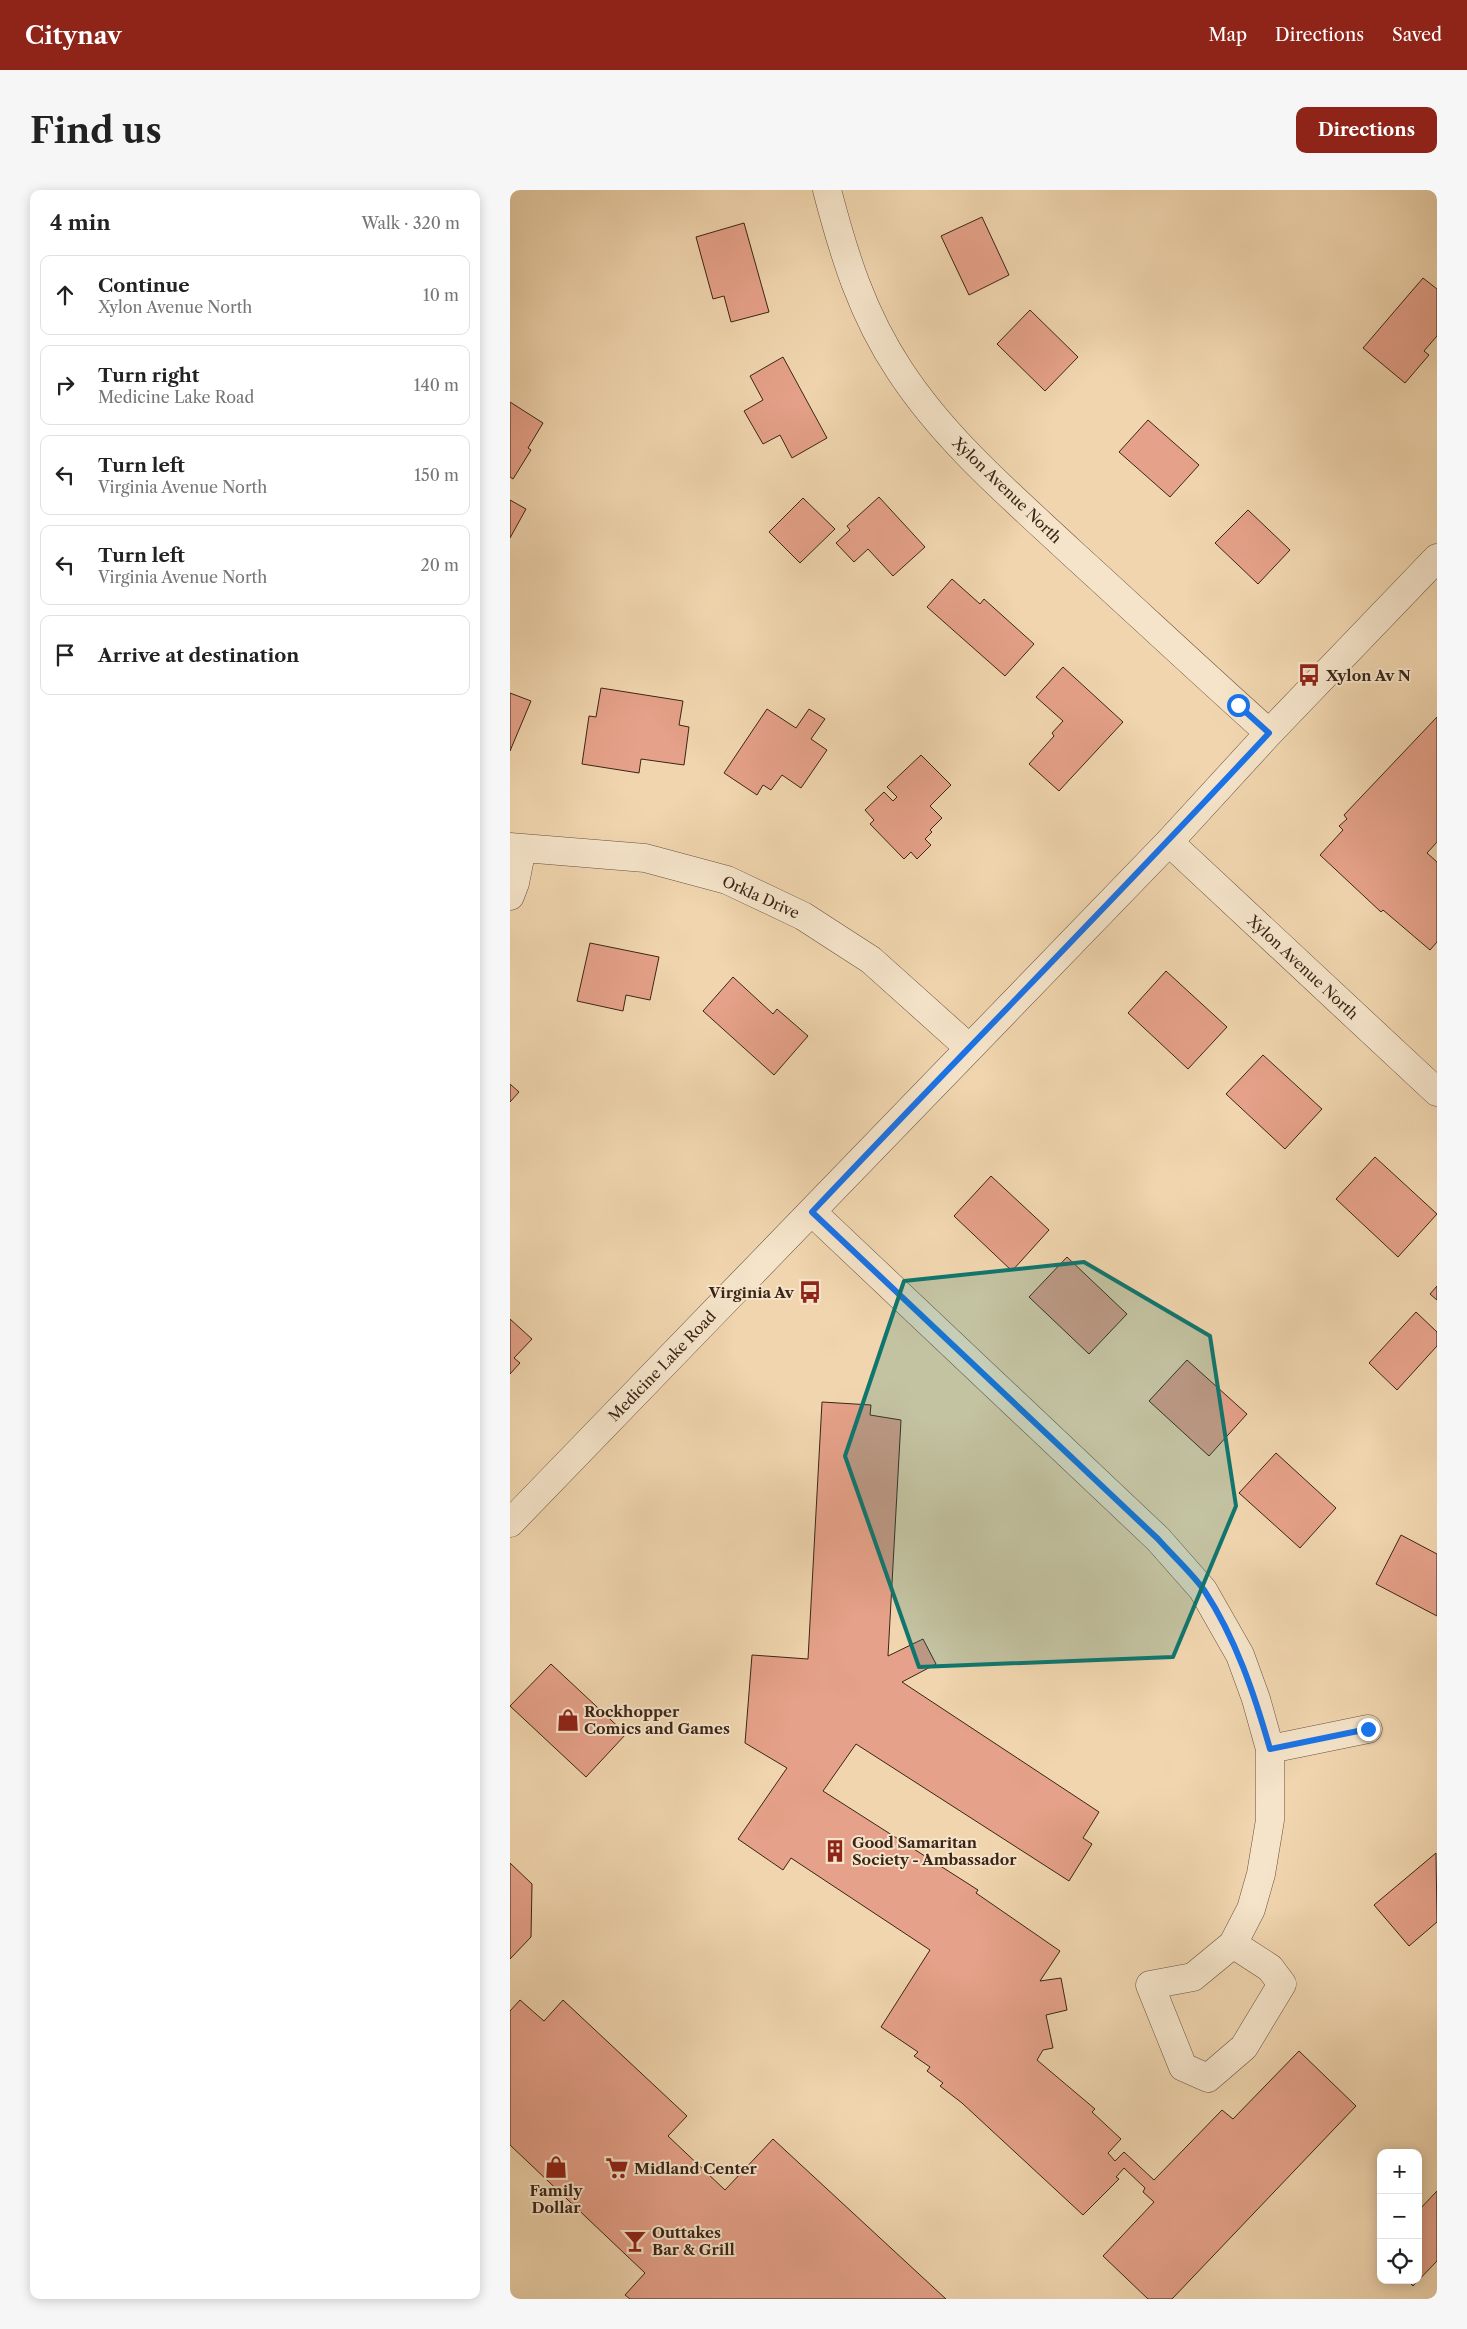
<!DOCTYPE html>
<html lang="en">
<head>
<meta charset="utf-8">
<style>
  :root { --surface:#fff; --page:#f6f6f6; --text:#222; --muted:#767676; --line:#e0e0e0; --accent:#8f2418 }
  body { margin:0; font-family:"Libre Caslon Text",serif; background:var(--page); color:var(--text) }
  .controls { position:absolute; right:15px; bottom:15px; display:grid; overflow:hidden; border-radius:10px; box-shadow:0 2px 12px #0003 }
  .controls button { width:45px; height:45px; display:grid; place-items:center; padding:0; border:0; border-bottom:1px solid var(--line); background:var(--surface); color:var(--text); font:25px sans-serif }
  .stop { position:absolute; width:15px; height:15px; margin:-11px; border:4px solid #1a73e8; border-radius:50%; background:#fff }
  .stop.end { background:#1a73e8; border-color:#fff; box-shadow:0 1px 5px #0008 }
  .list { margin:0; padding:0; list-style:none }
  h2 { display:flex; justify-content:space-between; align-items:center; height:65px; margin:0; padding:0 20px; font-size:21px }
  h2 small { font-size:16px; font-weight:400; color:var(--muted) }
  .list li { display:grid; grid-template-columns:32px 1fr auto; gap:15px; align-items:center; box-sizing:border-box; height:80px; margin:0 10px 10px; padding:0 10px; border:1px solid var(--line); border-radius:10px }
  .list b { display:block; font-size:19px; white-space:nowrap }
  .list p { margin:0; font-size:16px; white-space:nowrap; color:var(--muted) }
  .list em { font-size:16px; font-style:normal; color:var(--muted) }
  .icon { flex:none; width:28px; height:28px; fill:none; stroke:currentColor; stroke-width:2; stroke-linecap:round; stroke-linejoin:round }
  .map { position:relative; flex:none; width:927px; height:2109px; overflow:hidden; border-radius:10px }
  header { display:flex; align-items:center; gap:30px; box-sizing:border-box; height:70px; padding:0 25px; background:var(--accent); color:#fff }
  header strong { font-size:24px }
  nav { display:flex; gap:28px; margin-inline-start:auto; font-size:18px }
  .intro { display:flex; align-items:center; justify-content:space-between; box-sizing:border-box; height:120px; padding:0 30px }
  h1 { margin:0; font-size:35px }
  .button { padding:12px 22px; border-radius:10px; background:var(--accent); color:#fff; font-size:18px; font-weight:700 }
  main { display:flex; gap:30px; padding:0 30px }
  aside { flex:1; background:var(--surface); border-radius:10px; box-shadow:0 2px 12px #0003 }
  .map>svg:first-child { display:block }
</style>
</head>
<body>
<header>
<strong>Citynav</strong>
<nav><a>Map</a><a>Directions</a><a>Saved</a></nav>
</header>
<div class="intro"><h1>Find us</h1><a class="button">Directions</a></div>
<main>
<aside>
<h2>4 min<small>Walk · 320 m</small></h2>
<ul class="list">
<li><svg class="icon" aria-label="ahead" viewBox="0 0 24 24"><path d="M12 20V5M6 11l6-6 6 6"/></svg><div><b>Continue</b><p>Xylon Avenue North</p></div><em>10 m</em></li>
<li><svg class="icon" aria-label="right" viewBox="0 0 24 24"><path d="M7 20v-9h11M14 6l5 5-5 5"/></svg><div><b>Turn right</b><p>Medicine Lake Road</p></div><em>140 m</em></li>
<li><svg class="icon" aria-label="left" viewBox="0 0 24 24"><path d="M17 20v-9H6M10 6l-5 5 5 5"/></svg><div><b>Turn left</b><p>Virginia Avenue North</p></div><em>150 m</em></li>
<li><svg class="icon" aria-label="left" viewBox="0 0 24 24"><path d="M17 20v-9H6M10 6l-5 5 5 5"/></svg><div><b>Turn left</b><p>Virginia Avenue North</p></div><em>20 m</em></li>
<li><svg class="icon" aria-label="arrive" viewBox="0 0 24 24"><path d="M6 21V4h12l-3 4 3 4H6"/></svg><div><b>Arrive at destination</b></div></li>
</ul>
</aside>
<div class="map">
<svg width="927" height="2109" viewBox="0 0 927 2109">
  <rect width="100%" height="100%" fill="#f0d5ae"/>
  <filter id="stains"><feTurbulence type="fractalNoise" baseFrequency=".004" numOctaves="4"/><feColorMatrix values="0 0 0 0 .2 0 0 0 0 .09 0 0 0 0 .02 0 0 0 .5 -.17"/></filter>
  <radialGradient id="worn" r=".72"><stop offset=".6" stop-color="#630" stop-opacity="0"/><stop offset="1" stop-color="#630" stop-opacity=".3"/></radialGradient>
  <!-- building -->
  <path fill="#e5a189" stroke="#3b2517" d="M472 27 499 85 459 105 431 46Z
    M234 33 259 122 221 132 214 106 203 109 186 47Z
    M913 88 927 99V146L914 161 919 165 895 193 853 158Z
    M520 120 568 167 535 201 487 154Z
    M273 167 317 248 282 268 270 245 253 254 234 221 253 210 240 186Z
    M0 212 33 233 18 258 21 260 3 289 0 287Z
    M638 230 689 275 660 307 609 262Z
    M369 307 415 357 383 386 358 359 344 372 326 353 340 340 337 336Z
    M293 308 325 339 290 373 259 342Z
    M0 310 16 319 0 348Z
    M738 320 780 360 748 394 705 353Z
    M442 389 470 414 474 409 524 454 495 486 417 417Z
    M553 477 613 532 549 601 519 574 544 546 542 543 553 531 526 507Z
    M91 498 173 511 169 535 179 537 174 575 131 569 129 583 72 574 79 526 86 527Z
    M0 503 21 511 0 561Z
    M257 519 286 538 299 519 315 529 301 549 317 560 291 598 272 585 261 600 253 595 247 605 214 583Z
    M927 527V652L917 663 927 672V752L920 760 873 720 871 722 810 665 833 640 829 636 837 629 834 625Z
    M411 565 441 595 420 616 432 628 420 640 422 642 415 649 421 655 407 669 401 662 394 669 360 634 364 630 355 620 374 602 383 611 387 607 377 597Z
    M80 753 149 767 140 810 116 805 113 821 67 811Z
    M656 781 717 837 678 879 618 823Z
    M223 787 263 824 267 819 298 846 264 885 193 821Z
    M753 865 812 919 775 959 716 904Z
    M0 894 9 902 0 912Z
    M865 967 927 1024 888 1067 826 1009Z
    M481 986 539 1040 502 1081 444 1026Z
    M557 1067 617 1124 579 1164 519 1107Z
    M927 1096V1110L920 1104Z
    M906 1122 927 1142V1156L887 1200 859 1173Z
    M0 1129 22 1149 4 1168 10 1173 0 1184Z
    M677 1170 737 1224 699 1266 639 1211Z
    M312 1212 361 1215 360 1225 391 1230 378 1466 413 1449 426 1474 392 1492 589 1622 573 1648 582 1654 559 1691 346 1554 313 1601 468 1700 466 1703 550 1761 530 1791 551 1788 557 1820 536 1825 543 1858 533 1860 527 1870 585 1919 582 1922 611 1949 598 1963 605 1971 614 1962 644 1990 712 1920 723 1929 789 1861 846 1916 662 2109H638L593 2066 644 2012 633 2002 635 1998 614 1978 606 1987 609 1989 573 2025 452 1913 430 1896 433 1893 417 1881 420 1877 404 1866 408 1862 371 1837 420 1760 281 1668 273 1680 228 1649 277 1578 235 1553 242 1465 298 1469Z
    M766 1263 826 1318 790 1358 729 1303Z
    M891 1345 927 1364V1426L866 1394Z
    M41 1474 116 1544 76 1587 0 1516Z
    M926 1663 927 1732 899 1756 864 1715Z
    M0 1673 22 1694 21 1747 0 1769Z
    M10 1810 34 1831 53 1810 177 1926 158 1946 215 2000 263 1949 436 2109H120L115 2105 135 2083 0 1955V1821Z
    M927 2001V2071L903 2096 897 2090H908V2021Z"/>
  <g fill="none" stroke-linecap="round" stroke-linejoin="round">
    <defs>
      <path id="minor" d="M317 0C334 65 352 124 390 181 436 251 500 305 561 362 627 422 692 483 759 543
        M659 652 927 902
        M0 657 135 668 217 690 293 726 361 770 458 857
        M0 706 5 693 12 658
        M302 1022 648 1349 693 1400 730 1465 746 1509 760 1559V1630L751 1684 741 1719 723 1754 683 1787 640 1795 673 1877 698 1888 734 1857 772 1794 760 1778 723 1754
        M0 1333 659 652 759 543 927 368
        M760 1559 858 1539"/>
    </defs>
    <!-- minor casing -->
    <use href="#minor" stroke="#68513d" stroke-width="29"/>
    <!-- minor -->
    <use href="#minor" stroke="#f5e4ca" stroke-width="28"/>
  </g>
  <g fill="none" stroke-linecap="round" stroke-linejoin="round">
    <!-- route -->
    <path stroke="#1a73e8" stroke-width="6" d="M728 515 759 543C609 705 453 862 302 1022L648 1349C663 1366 681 1382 694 1400 726 1449 744 1503 760 1559L858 1539"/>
  </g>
  <!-- marked area -->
  <path fill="#0f766e" fill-opacity="0.2" stroke="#0f766e" stroke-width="4" stroke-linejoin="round" d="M574 1072 700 1146 726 1316 663 1467 409 1477 335 1266 394 1091Z"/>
  <!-- icons -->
  <defs>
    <symbol id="bus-bare" viewBox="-9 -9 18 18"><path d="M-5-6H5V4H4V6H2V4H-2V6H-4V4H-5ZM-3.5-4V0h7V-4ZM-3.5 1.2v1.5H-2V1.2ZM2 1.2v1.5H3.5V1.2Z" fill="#8f2418" stroke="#f5e4ca" stroke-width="2.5" paint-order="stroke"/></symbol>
    <symbol id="shop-bare" viewBox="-9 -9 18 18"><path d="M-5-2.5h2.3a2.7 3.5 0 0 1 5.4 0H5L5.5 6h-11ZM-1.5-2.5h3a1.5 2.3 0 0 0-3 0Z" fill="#8f2418" stroke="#f5e4ca" stroke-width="2.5" paint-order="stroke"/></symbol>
    <symbol id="building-bare" viewBox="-9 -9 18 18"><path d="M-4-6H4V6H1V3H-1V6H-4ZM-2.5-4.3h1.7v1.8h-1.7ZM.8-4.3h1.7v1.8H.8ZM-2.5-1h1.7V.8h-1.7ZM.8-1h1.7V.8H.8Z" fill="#8f2418" stroke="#f5e4ca" stroke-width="2.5" paint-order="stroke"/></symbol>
    <symbol id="supermarket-bare" viewBox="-9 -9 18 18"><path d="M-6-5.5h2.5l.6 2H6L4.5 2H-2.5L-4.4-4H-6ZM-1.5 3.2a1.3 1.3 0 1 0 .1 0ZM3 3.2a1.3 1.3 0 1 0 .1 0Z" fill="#8f2418" stroke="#f5e4ca" stroke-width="2.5" paint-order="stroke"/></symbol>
    <symbol id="bar-bare" viewBox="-9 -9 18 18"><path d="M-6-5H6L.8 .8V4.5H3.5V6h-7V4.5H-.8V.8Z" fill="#8f2418" stroke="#f5e4ca" stroke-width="2.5" paint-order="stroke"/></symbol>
  </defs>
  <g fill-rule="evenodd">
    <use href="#bus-bare" x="783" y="469" width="32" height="32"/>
    <use href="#bus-bare" x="284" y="1086" width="32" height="32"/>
    <use href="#shop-bare" x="42" y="1514" width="32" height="32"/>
    <use href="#building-bare" x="309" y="1645" width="32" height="32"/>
    <use href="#shop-bare" x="30" y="1961" width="32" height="32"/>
    <use href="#supermarket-bare" x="91" y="1962" width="32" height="32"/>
    <use href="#bar-bare" x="109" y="2035" width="32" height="32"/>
  </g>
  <g text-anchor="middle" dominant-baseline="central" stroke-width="4" stroke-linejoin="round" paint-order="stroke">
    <!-- street labels -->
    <g font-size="15" fill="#3b2517" stroke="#f5e4ca">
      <text transform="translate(497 300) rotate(44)">Xylon Avenue North</text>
      <text transform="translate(251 707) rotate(24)">Orkla Drive</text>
      <text transform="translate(793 777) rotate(43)">Xylon Avenue North</text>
      <text transform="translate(152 1176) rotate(-46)">Medicine Lake Road</text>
    </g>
    <!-- poi labels -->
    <g font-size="15" font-weight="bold" fill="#3b2517" stroke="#f5e4ca" text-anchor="start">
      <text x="816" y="485">Xylon Av N</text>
      <text x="284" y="1102" text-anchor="end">Virginia Av</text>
      <text x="74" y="1521">Rockhopper<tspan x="74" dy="17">Comics and Games</tspan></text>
      <text x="342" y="1652">Good Samaritan<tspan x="342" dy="17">Society - Ambassador</tspan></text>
      <text x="124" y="1978">Midland Center</text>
      <text x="46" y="2000" text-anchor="middle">Family<tspan x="46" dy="17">Dollar</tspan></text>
      <text x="142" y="2042">Outtakes<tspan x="142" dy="17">Bar &amp; Grill</tspan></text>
    </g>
  </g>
  <rect width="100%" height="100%" filter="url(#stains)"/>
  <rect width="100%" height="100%" fill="url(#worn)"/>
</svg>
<div class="controls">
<button>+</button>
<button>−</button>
<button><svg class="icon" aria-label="locate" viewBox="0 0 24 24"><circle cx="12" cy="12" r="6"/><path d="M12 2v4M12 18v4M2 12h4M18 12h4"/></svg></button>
</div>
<div class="stop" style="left:728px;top:515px"></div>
<div class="stop end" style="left:858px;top:1539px"></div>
</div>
</main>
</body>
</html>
